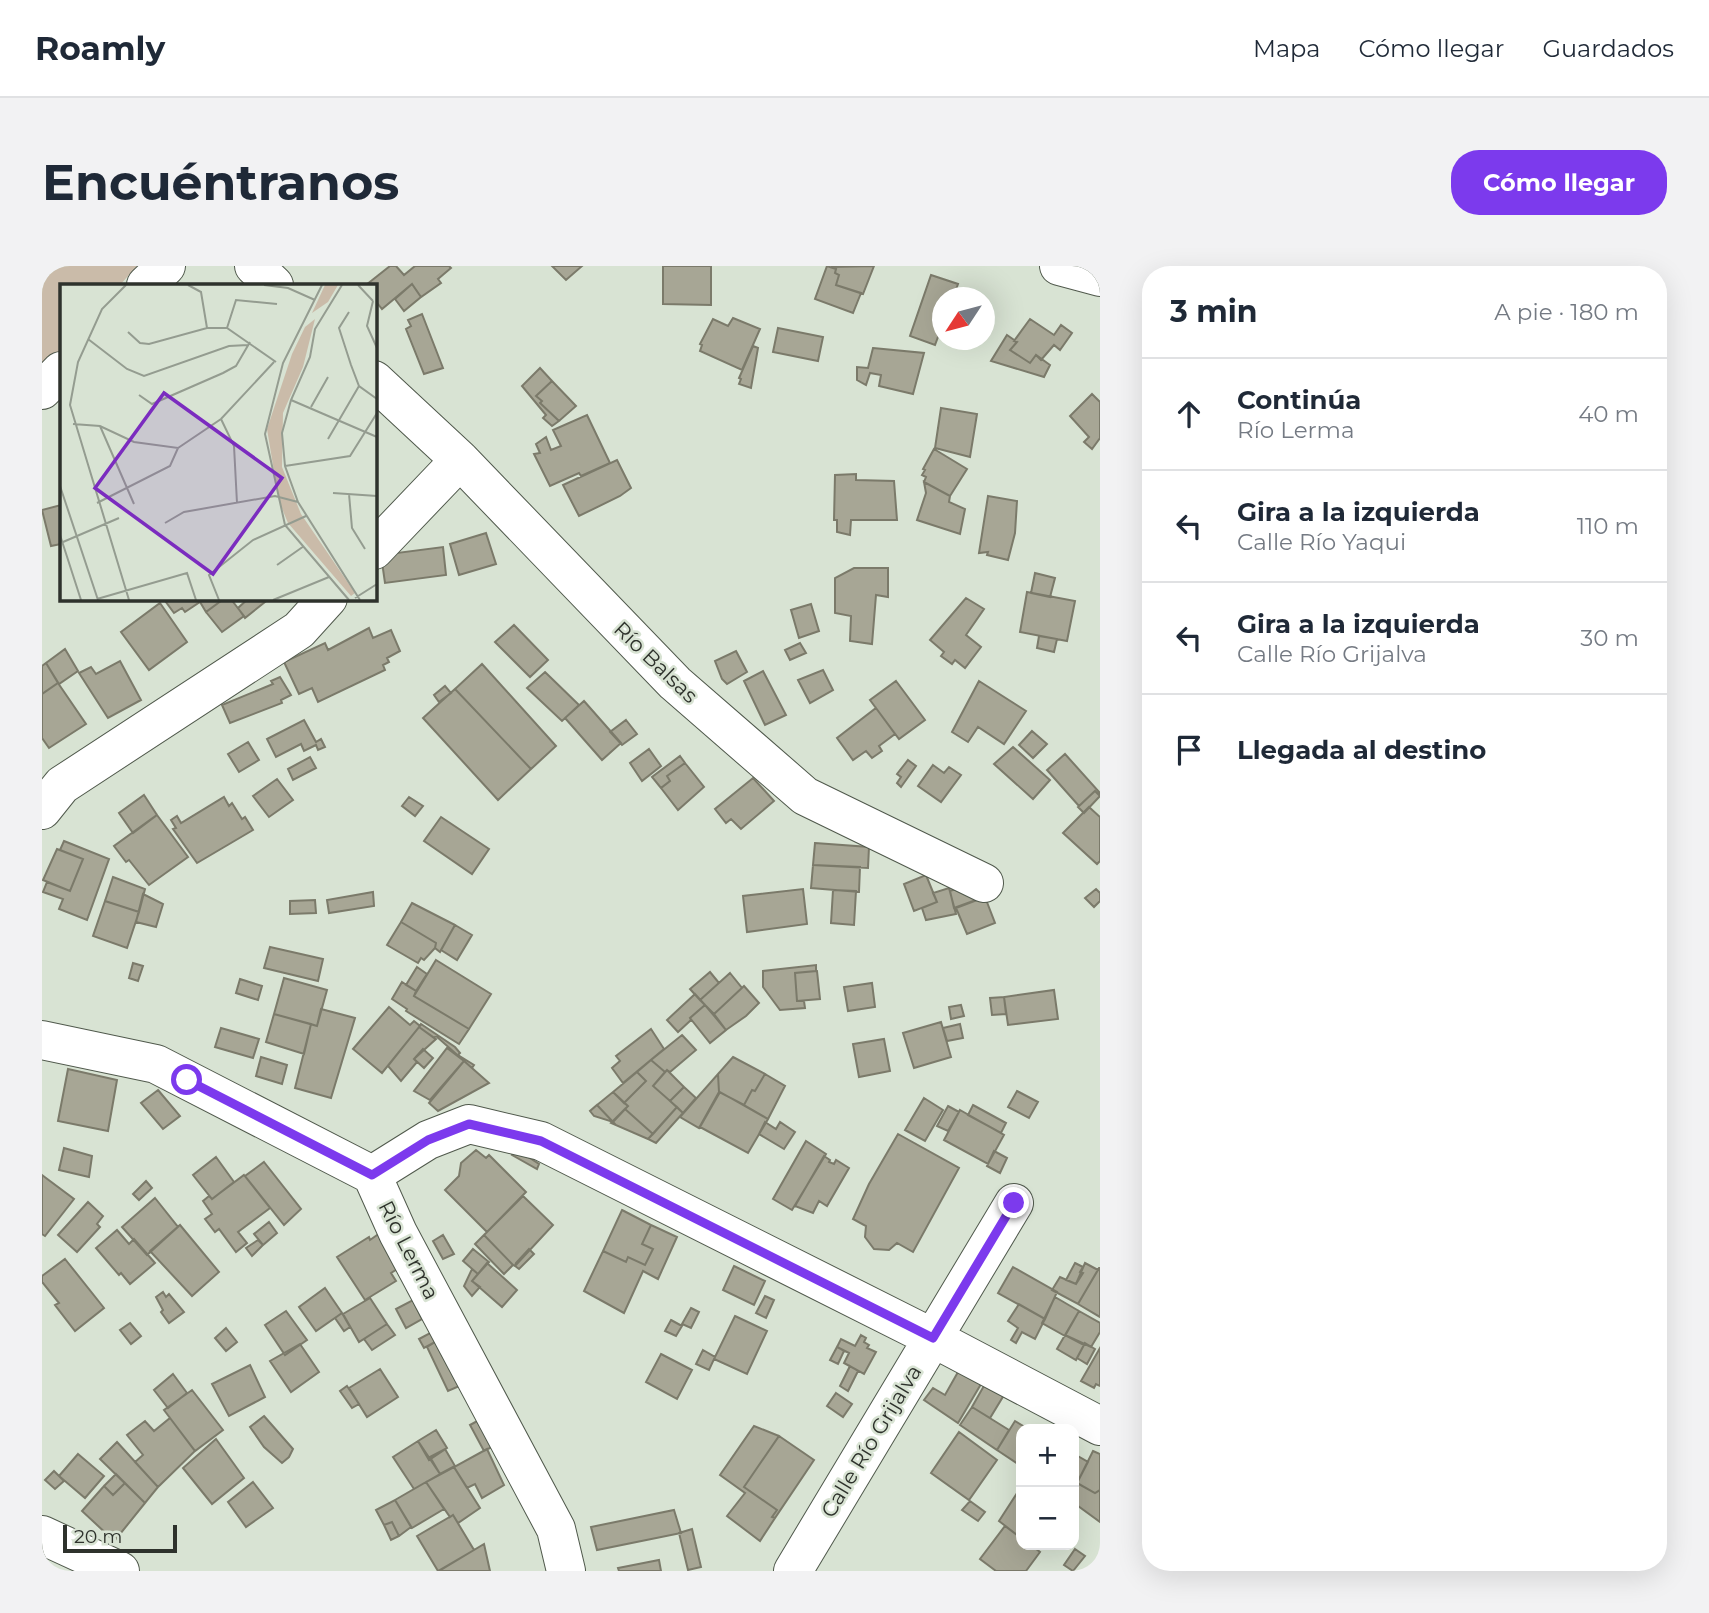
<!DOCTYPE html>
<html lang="es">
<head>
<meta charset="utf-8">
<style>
  :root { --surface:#fff; --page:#f2f2f3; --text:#1f2937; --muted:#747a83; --line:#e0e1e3; --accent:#7c3aed }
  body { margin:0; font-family:Montserrat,sans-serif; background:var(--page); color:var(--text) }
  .controls { position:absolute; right:21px; bottom:21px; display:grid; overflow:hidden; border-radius:14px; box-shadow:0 7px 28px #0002 }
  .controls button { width:63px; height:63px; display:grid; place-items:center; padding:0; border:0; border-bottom:2px solid var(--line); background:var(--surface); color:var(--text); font:35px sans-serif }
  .compass { position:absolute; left:890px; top:21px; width:63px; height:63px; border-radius:50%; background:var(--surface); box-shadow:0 7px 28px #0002; rotate:234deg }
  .scale { position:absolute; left:21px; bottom:18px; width:114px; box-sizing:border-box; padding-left:7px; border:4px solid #2e322c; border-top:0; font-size:19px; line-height:24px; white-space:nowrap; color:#2e322c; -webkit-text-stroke:5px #d8e3d3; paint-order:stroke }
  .stop { position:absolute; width:21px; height:21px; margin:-16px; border:5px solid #7c3aed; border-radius:50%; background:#fff }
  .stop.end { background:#7c3aed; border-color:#fff; box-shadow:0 2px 7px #0008 }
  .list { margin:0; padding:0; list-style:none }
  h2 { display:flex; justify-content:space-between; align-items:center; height:91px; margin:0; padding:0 28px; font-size:30px }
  h2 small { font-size:23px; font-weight:400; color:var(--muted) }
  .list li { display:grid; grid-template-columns:46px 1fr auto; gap:21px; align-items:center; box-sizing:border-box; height:112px; padding:0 28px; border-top:2px solid var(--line) }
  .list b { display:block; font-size:26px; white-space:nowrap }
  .list p { margin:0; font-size:23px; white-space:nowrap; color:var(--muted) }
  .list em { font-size:23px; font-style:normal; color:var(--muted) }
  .icon { flex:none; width:38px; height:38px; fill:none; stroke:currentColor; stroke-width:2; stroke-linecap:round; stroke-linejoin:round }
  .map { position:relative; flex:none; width:1058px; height:1305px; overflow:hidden; border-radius:28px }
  header { display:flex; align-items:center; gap:42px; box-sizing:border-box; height:98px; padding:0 35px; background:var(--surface); border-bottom:2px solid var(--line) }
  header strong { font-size:33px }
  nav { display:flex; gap:38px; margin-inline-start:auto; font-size:24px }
  .intro { display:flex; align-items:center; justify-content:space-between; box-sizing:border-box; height:168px; padding:0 42px }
  h1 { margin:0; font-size:49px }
  .button { padding:18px 32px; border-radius:28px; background:var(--accent); color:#fff; font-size:24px; font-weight:700 }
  main { display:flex; gap:42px; padding:0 42px }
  aside { flex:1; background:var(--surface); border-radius:28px; box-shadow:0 7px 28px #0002 }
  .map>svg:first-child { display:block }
</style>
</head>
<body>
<header>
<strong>Roamly</strong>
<nav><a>Mapa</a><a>Cómo llegar</a><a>Guardados</a></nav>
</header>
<div class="intro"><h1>Encuéntranos</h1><a class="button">Cómo llegar</a></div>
<main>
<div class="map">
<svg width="1058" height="1305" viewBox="0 0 1058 1305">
  <rect width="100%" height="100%" fill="#d8e3d3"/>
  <!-- green -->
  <path fill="#cabba9" d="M0 0H95L78 19H19V86L0 104Z"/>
  <!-- building -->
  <path fill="#a7a695" stroke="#7b7a6a" stroke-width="2" d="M348 0H354L362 9 373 0H407L409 2 396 13 399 17 379 31 370 18 340 43 332 33V19H324Z
    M510 0H540L524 14Z
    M621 0H669V39L621 38Z
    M785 0 794 3 793 7 797 9 794 19 819 27 811 47 773 33Z
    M832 0 821 28 794 19 797 9 793 7 794 3 789 1Z
    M889 9 916 18 911 32H900V60L893 79 868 70Z
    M370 18 379 31 362 45 353 33Z
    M380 48 401 102 382 108 364 63 369 60 366 54Z
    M691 52 718 63 700 104 658 85 660 79 658 78 671 53 686 60Z
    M988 53 1012 69 1019 59 1030 67 1018 84 1012 79 999 94 994 89 988 97 968 84 975 76 972 75Z
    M736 62 781 71 776 95 731 86Z
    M965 69 975 76 968 84 988 97 994 89 1008 99 1002 111 949 95Z
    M711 80 716 82 709 122 697 118 699 113 697 112Z
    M831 82 882 87 871 128 837 120 839 109 828 107 824 119 815 114V101L826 102Z
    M498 102 510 115 494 130 500 135 498 137 517 155 510 160 501 152 504 149 480 120Z
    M510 115 534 140 517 155 498 137 500 135 494 130Z
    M1050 128 1058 136V172L1050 183 1042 176 1047 171 1028 150Z
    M899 142 935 148 928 191 893 182Z
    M545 149 568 197 539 210 537 207 508 220 492 188 498 187 494 178 504 171 509 184 519 180 511 164Z
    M892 183 925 203 908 230 882 216 884 211 880 209 883 204 881 203Z
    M575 194 589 222 578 230 537 250 521 219Z
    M814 208V214L852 215 855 254H809L808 269 795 266V254H792L793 209Z
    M882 216 908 230 907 236 923 243 918 268 875 254 884 227Z
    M946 230 975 235 973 267 966 294 945 289 946 286 937 287Z
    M19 239V278L9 280 0 244Z
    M444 267 454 298 417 309 408 278Z
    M401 281 404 309 343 317 339 289Z
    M812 302H846V331L834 329 830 378 808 375 809 350 793 347V312Z
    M993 307 1013 312 1008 331 989 327Z
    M985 326 1033 335 1025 375 978 366Z
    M121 332 158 333 183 332 164 346 158 336 143 346 140 342 132 347Z
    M183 332H188L202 350 180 366 164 346Z
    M207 332H228L203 352 196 342Z
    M924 332 942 343 924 369 939 381 923 402 913 394 910 398 899 390 902 386 888 374Z
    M118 337 145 376 107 404 79 366Z
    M769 338 777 365 757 372 749 344Z
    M472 359 506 394 488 411 453 376Z
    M327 362 331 372 349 364 358 385 345 392 347 396 341 399 343 404 276 436 270 422 257 428 242 396 283 377 286 384Z
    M997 370 1015 373 1012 386 995 382Z
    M758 377 764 387 748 394 743 384Z
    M23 383 36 405 17 418 4 397Z
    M694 385 705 406 685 418 680 413 673 395Z
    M78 395 99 434 66 452 37 407 49 401 54 408Z
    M4 397 16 417 0 428V400Z
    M440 398 514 480 489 503 413 423Z
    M781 404 791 424 768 437 756 414Z
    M721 405 744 449 723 459 702 415Z
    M503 406 537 439 520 455 485 422Z
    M238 411 249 429 239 434 240 437 188 457 180 439 231 418 229 415Z
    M854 415 883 454 857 473 828 434Z
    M937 415 984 445 962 478 936 461 926 476 910 466Z
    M16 417 44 458 7 482 0 472V428Z
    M403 420 409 427 397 436 392 429Z
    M413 423 489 503 456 534 381 452Z
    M542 435 579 477 560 494 523 452Z
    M834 442 853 468 837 480 840 485 830 492 824 485 811 494 795 472Z
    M262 454 274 476 279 473 283 481 276 484 274 479 262 485 259 478 234 491 225 473Z
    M584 454 595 468 580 479 568 466Z
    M990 465 1005 478 991 492 977 479Z
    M206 476 217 494 197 506 186 488Z
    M971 481 1008 514 991 533 952 498Z
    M607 483 619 500 600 515 588 497Z
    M1023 488 1058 527V530L1053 525 1037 540 1005 504Z
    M638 490 643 497 625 510 628 515 619 522 610 511Z
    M268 491 274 502 251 514 246 503Z
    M866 494 874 500 859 521 855 517 859 511 855 508Z
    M643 497 662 521 636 544 619 522 628 515 625 510Z
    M891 499 902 507 907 501 919 509 899 536 876 520Z
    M711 512 732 535 699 563 689 553 684 557 673 543Z
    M235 513 251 534 227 551 211 530Z
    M1053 525 1058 530 1042 547 1036 541Z
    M102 529 115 549 91 567 77 547Z
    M182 531 187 540 190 537 200 553 203 551 211 564 155 597 131 563 134 562 129 554 135 550 139 557Z
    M367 531 381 540 373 550 360 540Z
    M1047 541 1058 551V595L1055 598 1021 567Z
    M115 549 146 591 107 619 87 594 84 596 72 580Z
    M399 551 447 583 430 608 382 575Z
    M22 575 67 593 45 654 17 643 21 633 1 626 5 616 28 625 41 593 18 584Z
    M773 577 827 581 826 602 771 599Z
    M15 583 41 593 28 625 1 614Z
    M771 599 818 601 817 626 769 622Z
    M884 609 895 636 872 645 862 618Z
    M71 611 103 623 97 646 63 635Z
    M933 616 945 630 912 642 908 625Z
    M907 622 914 648 884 654 880 642 895 636 891 627Z
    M761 623 765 658 705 666 701 630Z
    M1054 623 1058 627V635L1052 641 1043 632Z
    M791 624 814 625 812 659 789 657Z
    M331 626 332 640 287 647 285 634Z
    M101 628 121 638 114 661 94 656Z
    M943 631 953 657 925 668 914 642Z
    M273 634 274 647 248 648V635Z
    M63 635 97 646 85 682 51 670Z
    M370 637 413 659 398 686 393 682 394 677 359 656Z
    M359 656 394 677 393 682 382 694 379 692 376 697 345 679Z
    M413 659 430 669 415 694 399 684Z
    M228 681 281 693 276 715 222 702Z
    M394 694 449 728 427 763 372 730Z
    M91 697 101 700 96 715 87 712Z
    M774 699V705L753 707 755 735H762L763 742 738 744 721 721V705Z
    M375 701 385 708 374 725 364 719Z
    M775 705 778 733 755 735 753 707Z
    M668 706 677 717 658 734 648 723Z
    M688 707 700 722 672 748 658 734Z
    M242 712 285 724 275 760 232 748Z
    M198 713 220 720 216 734 194 727Z
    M360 716 374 725 372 730 427 763 417 778 364 745 365 743 350 733Z
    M830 717 833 741 806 745 802 721Z
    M702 720 717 737 704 750 684 764 672 748Z
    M1012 724 1016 753 966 759 962 731Z
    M653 728 663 739 648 752 649 754 636 766 625 754Z
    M962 731 964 748 950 749 948 732Z
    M663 739 684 764 668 777 648 752Z
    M919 739 922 750 909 753 907 741Z
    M347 741 368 759 372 755 378 760 340 807 311 783Z
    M279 743 313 752 289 832 253 822 269 758 275 760Z
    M232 748 269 758 262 788 224 776Z
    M899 756 909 791 872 802 861 767Z
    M379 758 413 781 418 787 416 789 432 799 430 802 394 770 392 772 377 761Z
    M918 758 921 772 905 775 901 762Z
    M377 761 394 773 372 793 375 796 359 815 346 800Z
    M179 762 217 773 211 792 173 781Z
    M609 763 622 783 581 817 570 802 578 795 574 790Z
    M640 769 654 784 628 806 625 804 623 806 609 794Z
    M842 773 848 805 817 811 811 778Z
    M405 782 422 795 388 834 372 825Z
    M381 783 391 792 382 802 372 793Z
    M219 791 245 799 240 818 214 810Z
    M691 791 723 808 713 825 710 824 702 839 677 826 676 808Z
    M609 794 623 806 611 820 635 841 611 868 583 843 586 840 582 837 604 815 595 806Z
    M422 795 447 817 396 845 387 837Z
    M26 803 75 814 66 865 16 855Z
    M625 804 642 821 628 835 611 820Z
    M595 806 604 815 582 837 571 826Z
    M676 808 677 826 657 862 638 851Z
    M723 808 743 820 726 853 702 839 710 824 713 825Z
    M642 821 654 832 641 847 628 835Z
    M116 824 138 850 121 863 99 837Z
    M975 825 996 836 987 852 966 841Z
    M571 826 586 840 571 856 555 839Z
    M678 826 726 853 706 887 658 861Z
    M882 832 901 844 883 875 863 864Z
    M555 839 571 856 552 850 548 845Z
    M931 839 964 857 959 867 926 849Z
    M906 840 917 846 906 865 895 860Z
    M635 841 641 847 614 877 606 873Z
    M583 843 611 868 606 873 569 857Z
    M918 844 962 869 946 898 902 874Z
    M723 856 734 863 738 856 753 866 742 883 717 868Z
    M856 868 917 902 871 986 855 977 847 984 832 983 823 971 824 960 811 953 827 918Z
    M764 875 784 888 750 944 731 933Z
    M22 882 50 890 47 911 17 904Z
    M474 883 497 898 495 903 470 889Z
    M434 884 444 892 447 889 484 926 445 966 403 924 417 910 419 897Z
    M952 885 965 892 958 907 945 900Z
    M782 890 788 894 787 896 792 898 794 894 807 902 785 940 777 935 771 947 753 940Z
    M174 891 192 916 170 933 151 909Z
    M222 896 259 943 242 959 203 910Z
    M0 909 32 933 3 970 0 968Z
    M202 909 228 942 196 966 205 977 194 986 177 963 173 966 163 953 170 948 161 935 167 930 170 933Z
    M104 915 110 922 97 934 91 928Z
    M481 930 511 959 473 1000 471 999 442 969Z
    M113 932 136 961 105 989 80 961Z
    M46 936 61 950 55 958 58 961 35 986 16 969Z
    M580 944 609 959 600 978 611 983 603 999 586 991 584 996 561 985Z
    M227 956 235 967 221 979 212 968Z
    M138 959 177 1006 150 1030 108 985Z
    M609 959 635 971 616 1013 601 1005 582 1047 542 1025 561 985 584 996 586 991 603 999 611 983 600 978Z
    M75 964 87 978 92 973 113 997 88 1018 79 1007 77 1009 54 982Z
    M338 967 357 1002 349 1007 354 1015 323 1034 295 991 327 971 328 974Z
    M401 969 412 988 401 993 391 975Z
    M442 969 471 999 462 1008 433 978Z
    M216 974 221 979 210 990 204 982Z
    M431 983 447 996 436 1008 421 995Z
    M487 983 492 988 477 1003 473 1000 474 997Z
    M23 993 62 1042 33 1065 13 1039 17 1037 0 1016V1010Z
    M445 997 475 1024 460 1041 430 1015Z
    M1033 997 1041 1001 1038 1006 1041 1007 1034 1018 1024 1014Z
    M1043 997 1056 1004 1036 1038 1010 1024 1018 1011 1034 1018Z
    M692 1000 723 1015 712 1039 681 1024Z
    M971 1001 1015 1026 1003 1053 956 1027Z
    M1057 1002H1058V1051L1036 1038Z
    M430 1003 436 1008 430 1015 438 1021 430 1030 422 1020Z
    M283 1022 300 1047 274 1065 257 1041Z
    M121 1026 124 1031 127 1028 142 1046 127 1057 119 1046 121 1044 114 1031Z
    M723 1030 732 1034 724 1052 714 1047Z
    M1013 1031 1037 1045 1023 1070 1000 1057Z
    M328 1032 345 1058 317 1076 301 1048Z
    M371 1034 380 1053 364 1062 354 1043Z
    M977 1038 1003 1053 993 1073 980 1066 974 1077 969 1074 976 1062 966 1055Z
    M649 1042 657 1046 649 1062 640 1058Z
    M244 1045 265 1074 243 1089 223 1059Z
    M1037 1045 1058 1057V1066L1049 1081 1023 1069Z
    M300 1047 308 1061 302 1065 293 1052Z
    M693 1050 725 1065 705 1108 672 1093Z
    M629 1054 640 1060 634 1070 623 1065Z
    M88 1057 99 1070 89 1078 78 1064Z
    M345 1058 353 1069 330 1084 322 1073Z
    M184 1062 195 1076 184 1085 173 1072Z
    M390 1066 395 1075 382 1082 377 1073Z
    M819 1069 824 1072 822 1076 827 1079 825 1082 834 1086 822 1108 802 1097 807 1087 795 1081 799 1073 813 1080Z
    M1023 1069 1042 1079 1034 1094 1015 1083Z
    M395 1075 422 1118 406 1125 385 1081Z
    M1043 1077 1053 1083 1045 1098 1035 1092Z
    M258 1078 277 1106 249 1126 228 1095Z
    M795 1081 802 1085 796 1098 788 1094Z
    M1058 1082V1120L1054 1118 1052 1122 1039 1115Z
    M661 1084 673 1091 667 1104 654 1098Z
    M619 1088 650 1104 635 1133 604 1116Z
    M208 1099 223 1131 187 1150 170 1118Z
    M920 1099 942 1113 916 1157 882 1134 891 1122 903 1129Z
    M808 1100 816 1105 806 1125 798 1120Z
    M338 1103 356 1131 325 1151 307 1122Z
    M131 1108 145 1127 126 1142 112 1124Z
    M943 1118 962 1129 948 1152 930 1141Z
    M305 1120 317 1138 310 1142 298 1125Z
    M150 1124 181 1164 153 1185 122 1144Z
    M794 1127 810 1138 801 1151 785 1140Z
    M930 1141 967 1164 955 1184 918 1159Z
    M222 1150 251 1183 247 1191 240 1197 222 1181 208 1161Z
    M128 1152 153 1185 116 1221 93 1196 101 1189 85 1169 103 1155 112 1165Z
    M439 1153 452 1180 442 1185 428 1159Z
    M973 1155 986 1163H979V1200L955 1184Z
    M712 1160 737 1170 702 1221 735 1244 730 1251 733 1252 718 1275 685 1250 703 1227 678 1209Z
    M394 1164 405 1182 387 1194 376 1175Z
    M917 1166 955 1194 927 1234 889 1207Z
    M737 1170 772 1194 733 1252 730 1251 735 1244 702 1221Z
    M174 1173 202 1212 170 1238 141 1202Z
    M376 1175 398 1208 372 1223 351 1191Z
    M75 1176 116 1221 103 1237 58 1193Z
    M403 1183 413 1200 398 1208 388 1191Z
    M445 1183 462 1219 440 1232 433 1218 425 1222 412 1201Z
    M1051 1185 1058 1188V1224L1053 1227 1035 1217Z
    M36 1188 62 1210 43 1232 17 1210Z
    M1034 1189 1046 1196 1035 1217 1032 1215V1194Z
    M412 1201 438 1242 416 1257 411 1249 408 1251 384 1216Z
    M12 1205 22 1215 13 1223 3 1214Z
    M74 1208 83 1217 71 1229 62 1220Z
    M1032 1215 1053 1227 1058 1224V1256L1032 1237Z
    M211 1216 231 1242 204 1261 186 1236Z
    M384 1216 402 1243 370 1262 353 1234Z
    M83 1217 103 1237 74 1273 68 1271 40 1245 62 1220 71 1229Z
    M979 1221V1272L957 1255Z
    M353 1234 369 1261 357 1270 350 1256 342 1259 334 1244Z
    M928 1235 943 1246 936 1255 920 1244Z
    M632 1244 639 1267 555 1284 549 1261Z
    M411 1249 432 1284 396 1305 375 1270Z
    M350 1256 357 1270 349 1274 342 1259Z
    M963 1260 979 1272V1279H989L998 1286 984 1305H954L938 1293Z
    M650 1263 659 1301 646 1304 637 1267Z
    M442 1278 448 1305H397Z
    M1033 1283 1043 1290 1031 1305 1022 1299Z
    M617 1294 619 1305H577L576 1302Z"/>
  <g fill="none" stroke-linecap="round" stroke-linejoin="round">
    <defs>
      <path id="minor" d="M212 0 232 19
        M1017 0 1058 11
        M332 114 418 194 633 417 763 530 942 617
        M332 284 418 194
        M0 544 20 519 257 364 286 332
        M0 774 114 798 330 909 356 967 514 1263 524 1305
        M330 909 386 874 427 858 499 875 891 1072 1058 1160
        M0 1269 78 1305
        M751 1305 972 937"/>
      <path id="tertiary" d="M104 19 124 0
        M0 124 19 105"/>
    </defs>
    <!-- minor casing -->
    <use href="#minor" stroke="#50594c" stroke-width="40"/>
    <!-- tertiary casing -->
    <use href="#tertiary" stroke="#50594c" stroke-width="40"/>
    <!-- minor -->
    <use href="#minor" stroke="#fff" stroke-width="38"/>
    <!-- tertiary -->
    <use href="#tertiary" stroke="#fff" stroke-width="38"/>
  </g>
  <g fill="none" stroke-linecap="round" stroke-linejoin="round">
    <!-- route -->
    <path stroke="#7c3aed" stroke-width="9" d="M145 814 330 909 386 874 427 858 499 875 891 1072 972 937"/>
  </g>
  <g text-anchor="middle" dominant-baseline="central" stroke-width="5" stroke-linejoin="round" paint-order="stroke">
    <!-- street labels -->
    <g font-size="21" fill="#2e322c" stroke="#d8e3d3">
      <text transform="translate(614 396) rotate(44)">Río Balsas</text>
      <text transform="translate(367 984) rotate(63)">Río Lerma</text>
      <text transform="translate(829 1175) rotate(-59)">Calle Río Grijalva</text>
    </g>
  </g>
  <!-- overview -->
  <g transform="translate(18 18)">
    <rect width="317" height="317" fill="#d8e3d3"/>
    <path d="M265 1H278L268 18 252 29ZM255 35 243 83 223 129 222 183 241 230 295 309 291 312 228 239 219 217 207 145 232 70 245 43Z" fill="#cabba9"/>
    <path fill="none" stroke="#949c90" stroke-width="2" d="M66 1 42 25 18 78 10 121 69 316M128 1 141 8 147 44M204 1 228 4 255 16M262 1 223 79 205 150 225 241 289 316M282 1 255 45 250 73 231 116 222 149 225 182 238 218 300 316M298 1 313 17M313 17 307 42 317 64M289 28 279 44 291 81 299 102 317 115M167 44 176 16 217 20M68 48 80 59 89 60 147 44H167L216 78M28 55 67 85 84 92 169 62 188 61M79 111 92 120 163 89 176 82 190 58M231 116 317 153M251 123 268 93M161 135 174 162 177 219M13 140 40 142 74 158 118 164 161 135 214 78M40 142 74 220M268 155 299 102M225 182 290 172 317 129M0 202 38 316M273 209 317 212M289 210 292 244 305 265M37 219 110 182 118 164M105 239 124 228 215 212 238 218M0 251 21 316M3 258 59 234M217 281 244 262M295 314 317 300M37 315 127 289 136 316M159 316 149 291 193 256 246 232M213 316 269 293"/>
    <path fill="#7b2cbf" fill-opacity="0.15" stroke="#7b2cbf" stroke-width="3.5" d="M104 109 222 194 153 290 35 204Z"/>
    <rect width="317" height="317" fill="none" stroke="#2e322c" stroke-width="3.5"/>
  </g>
</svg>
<div class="controls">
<button>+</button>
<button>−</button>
</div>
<svg class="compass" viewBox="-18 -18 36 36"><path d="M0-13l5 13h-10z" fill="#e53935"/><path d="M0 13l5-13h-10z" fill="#747a83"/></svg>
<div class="scale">20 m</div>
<div class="stop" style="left:145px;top:814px"></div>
<div class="stop end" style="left:972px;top:937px"></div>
</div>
<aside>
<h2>3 min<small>A pie · 180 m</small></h2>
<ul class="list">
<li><svg class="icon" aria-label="ahead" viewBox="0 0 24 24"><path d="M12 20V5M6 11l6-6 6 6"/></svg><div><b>Continúa</b><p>Río Lerma</p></div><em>40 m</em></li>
<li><svg class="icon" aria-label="left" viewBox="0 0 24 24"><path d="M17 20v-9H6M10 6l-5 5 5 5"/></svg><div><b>Gira a la izquierda</b><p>Calle Río Yaqui</p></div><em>110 m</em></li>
<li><svg class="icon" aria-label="left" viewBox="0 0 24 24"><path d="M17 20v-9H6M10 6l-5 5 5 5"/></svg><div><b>Gira a la izquierda</b><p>Calle Río Grijalva</p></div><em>30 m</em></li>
<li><svg class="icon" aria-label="arrive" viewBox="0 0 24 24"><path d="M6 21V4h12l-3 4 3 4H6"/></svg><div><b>Llegada al destino</b></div></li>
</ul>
</aside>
</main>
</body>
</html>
